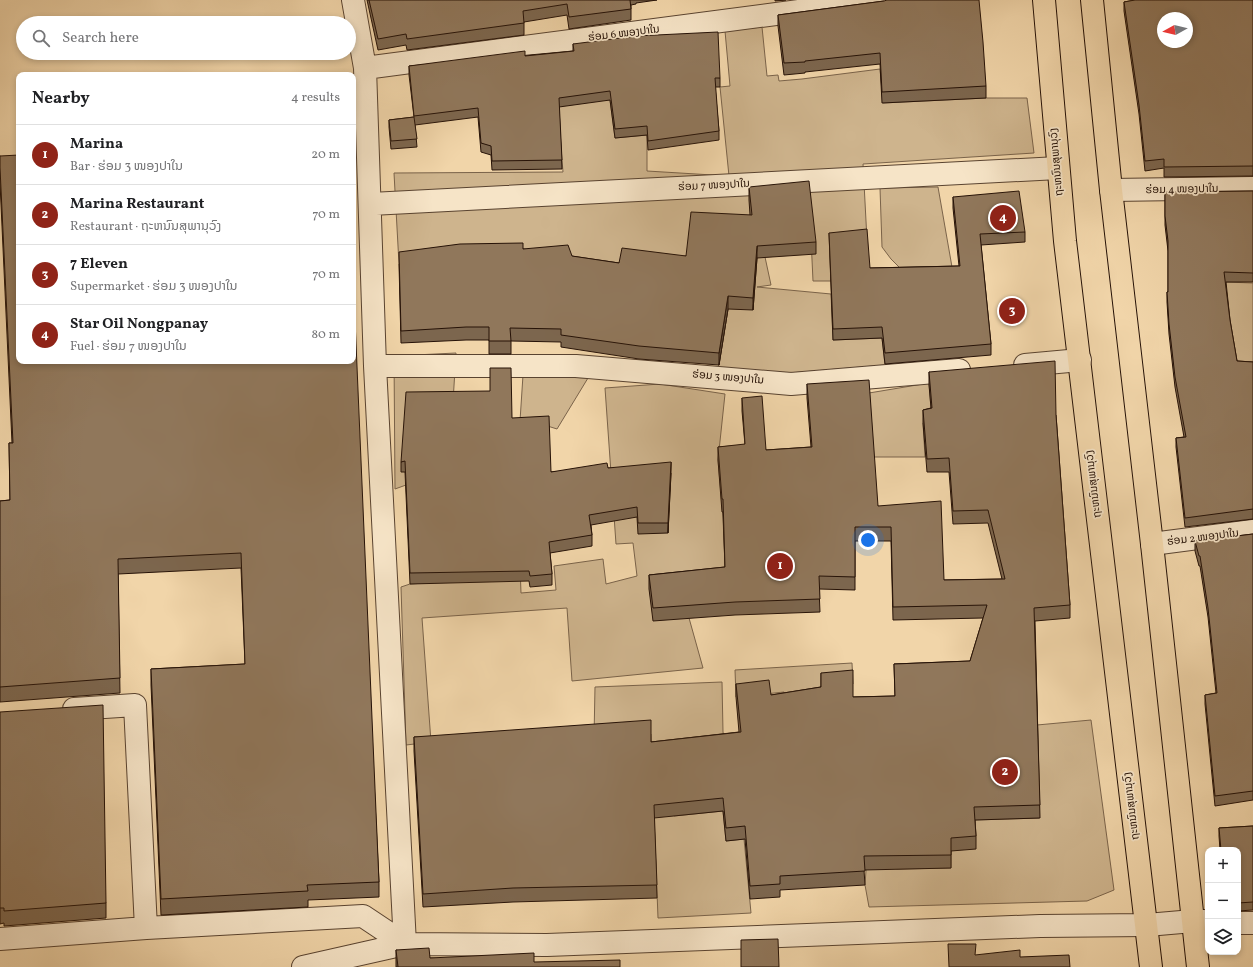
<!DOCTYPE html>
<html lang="en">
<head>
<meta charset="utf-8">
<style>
  :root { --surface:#fff; --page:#f2f2f2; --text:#202124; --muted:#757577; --line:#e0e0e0; --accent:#8f2418 }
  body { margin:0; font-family:Vollkorn,"Noto Sans Lao",serif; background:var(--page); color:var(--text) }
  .controls { position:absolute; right:12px; bottom:12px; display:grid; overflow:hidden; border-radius:8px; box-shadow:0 2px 6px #0003 }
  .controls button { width:36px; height:36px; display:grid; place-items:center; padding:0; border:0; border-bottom:1px solid var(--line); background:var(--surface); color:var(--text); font:20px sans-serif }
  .compass { position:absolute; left:1157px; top:12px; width:36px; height:36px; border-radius:50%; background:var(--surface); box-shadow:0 2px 6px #0003; rotate:262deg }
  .you { position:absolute; left:868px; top:540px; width:14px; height:14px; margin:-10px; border:3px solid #fff; border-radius:50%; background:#1a73e8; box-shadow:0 0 0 6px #1a73e833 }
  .badge { display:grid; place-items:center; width:26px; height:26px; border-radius:50%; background:var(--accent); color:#fff; font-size:13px; font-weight:700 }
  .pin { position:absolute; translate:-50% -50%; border:2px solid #fff; box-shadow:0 1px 4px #0006 }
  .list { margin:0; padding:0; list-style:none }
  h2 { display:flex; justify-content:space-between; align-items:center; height:52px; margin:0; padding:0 16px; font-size:17px }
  h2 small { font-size:13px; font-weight:400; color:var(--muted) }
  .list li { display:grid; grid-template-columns:26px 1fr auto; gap:12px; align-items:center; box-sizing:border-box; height:60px; padding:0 16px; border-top:1px solid var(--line) }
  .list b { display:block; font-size:15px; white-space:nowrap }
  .list p { margin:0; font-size:13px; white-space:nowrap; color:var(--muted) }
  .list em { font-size:13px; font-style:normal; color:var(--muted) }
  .icon { flex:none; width:22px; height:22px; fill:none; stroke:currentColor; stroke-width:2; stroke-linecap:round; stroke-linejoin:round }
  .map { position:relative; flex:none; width:1253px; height:967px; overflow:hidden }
  .search { position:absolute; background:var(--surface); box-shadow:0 2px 6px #0003; left:16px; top:16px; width:340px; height:44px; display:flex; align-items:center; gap:10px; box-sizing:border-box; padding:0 14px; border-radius:22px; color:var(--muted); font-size:15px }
  .panel { position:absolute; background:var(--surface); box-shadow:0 2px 6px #0003; left:16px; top:72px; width:340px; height:292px; border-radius:8px }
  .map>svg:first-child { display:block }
</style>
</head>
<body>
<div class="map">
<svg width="1253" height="967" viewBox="0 0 1253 967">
  <rect width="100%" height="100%" fill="#f1d5a9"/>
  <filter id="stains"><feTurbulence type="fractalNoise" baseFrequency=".005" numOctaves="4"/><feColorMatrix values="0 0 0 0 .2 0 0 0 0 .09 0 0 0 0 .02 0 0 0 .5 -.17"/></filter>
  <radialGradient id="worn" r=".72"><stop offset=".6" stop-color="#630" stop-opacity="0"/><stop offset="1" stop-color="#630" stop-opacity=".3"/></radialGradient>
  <!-- green -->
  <path fill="#ceb48d" stroke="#7a634a" d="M762 27 767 76 778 75 779 81 802 79 880 69 883 103 986 98H1027L1034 153 863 164 867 240 842 281H813L811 238 762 243 771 285 757 287 831 294 833 340 882 338 885 365 790 373 718 370 728 309 686 267 619 276 399 264 394 173 563 172 557 99 610 100 615 138 647 135V171L729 176 720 87 730 86 725 31Z
    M938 187 952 267 906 274 891 259 882 247 880 188Z
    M1225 282 1253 283V372L1237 371 1230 330Z
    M456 353 453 402 467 472 406 485 395 489 394 356Z
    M523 375 588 378 557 429 538 423 520 421Z
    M929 383 932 421 923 423 925 457H873L869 393Z
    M660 384 725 394 718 460 723 518 725 566 741 565 689 618 703 668 572 681 567 608 422 618 431 742 406 745 401 587 410 584 440 582 520 566 521 593 556 590 554 566 603 559 606 584 637 576 633 543 616 544 605 388Z
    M852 663 853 684 821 686V700L787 705 784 692 736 697 735 670Z
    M722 682 723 732 726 747 674 816 723 811 726 841 744 839 751 913 658 918 651 734 594 738 595 687Z
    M1091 720 1114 890 1087 901 869 907 865 885 867 856 897 869 951 868V851L974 820 1039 818 1037 725Z"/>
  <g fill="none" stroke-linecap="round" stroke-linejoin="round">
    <defs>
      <path id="minor" d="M353 0 365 68 375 366 405 944
        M365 68 882 0
        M1111 190 1253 188
        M371 204 1058 168
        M1025 365 1080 360
        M375 366H576L791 384 959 370
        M1152 544 1253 531
        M74 709 135 705 146 928
        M1238 923H1253
        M0 939 146 928 363 916 405 944
        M303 967 405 944 547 945 1040 926 1147 925 1193 921H1208"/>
      <path id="highway" d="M1044 0 1065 241 1151 967
        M1092 0 1111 190 1152 544 1198 967"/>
    </defs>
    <!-- minor casing -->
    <use href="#minor" stroke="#594330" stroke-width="24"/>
    <!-- highway casing -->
    <use href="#highway" stroke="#261207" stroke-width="24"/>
    <!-- minor -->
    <use href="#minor" stroke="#f6e4c7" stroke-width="22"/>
    <!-- highway -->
    <use href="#highway" stroke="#f1d5a9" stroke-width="22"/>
  </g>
  <!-- wall -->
  <path fill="#7c664e" stroke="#261207" d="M367 0H657L636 3V4L631 5V20L569 29 567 15 524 22V35L407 50 406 45 378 50Z
    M775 0H786L775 1Z
    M1135 0H1253V176L1164 177V168L1145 171 1139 114 1124 11V2Z
    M884 1 986 86V98L882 103 880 64 805 72V73L784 75 778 26V15Z
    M573 44 720 78V87H715L719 131V140L648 150 647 135 615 138 610 100 559 107 562 169 492 170 491 155 481 152 478 117 415 125 417 147 391 149 389 127V120L414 117 409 75V66L573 51Z
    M0 156 353 361 379 882V897L308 900V907L161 915 151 685V669L245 664 241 568 118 574 120 693 0 702V501L10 500 9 443H12L0 183Z
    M749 187 816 242V254L757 258 753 310 728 309 719 365 639 359 561 347V342L511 341V354H489V340H466L401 343 399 264 523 249 619 263 686 256 750 215 749 200Z
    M1253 191V282H1226L1230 320 1237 361 1253 362V519L1185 527 1176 447V438L1184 437 1175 387 1169 334 1167 302V292H1168V251L1165 225V192Z
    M953 197 1025 232V242L981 245 991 344V355L885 364 882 338 833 340 829 233 870 268 959 266 953 208Z
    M929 372 1056 415 1070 605V618L1035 621 1040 818 975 820 976 836V849L951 851V868L864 870 865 885 780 890V897L750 899 745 839 726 841 723 811 654 818 657 898 513 902 423 907 414 751V737L651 742 739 732 736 697V684L771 695 821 687V673L853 697 895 696 894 664 970 661 983 618 893 620 891 541H855V590L819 589 820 612 735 615 653 621 649 589V575L725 567 723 512H722L718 460V447L745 445 742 411V398L766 450 811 447 807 398V384L878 506 944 580 1002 579 988 523 953 524 949 472H927L923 423V410L931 408 929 385Z
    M512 418 551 472 608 468 671 473 668 533 638 534 637 517 591 525 592 535V546L550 553 552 574V585L530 587 529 581 410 584 405 472H401V462Z
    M1253 534V800L1215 806 1205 704V695L1216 693 1208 617 1200 566H1199L1195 551V541Z
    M0 712 106 903V918L4 926V923L0 924Z
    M1253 826V910L1238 911V850H1220L1219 836V828Z
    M396 950 430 958 620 967H396Z"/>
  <!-- shaded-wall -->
  <path fill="#655340" stroke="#261207" d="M757 246V258L753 310V298Z
    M728 296V309L719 365V353Z
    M671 462V473L668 533V523Z"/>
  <!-- building -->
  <path fill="#90775b" stroke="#261207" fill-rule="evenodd" d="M369 0H630L631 9 569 17 567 4 523 11 524 23 407 39 406 34 378 39Z
    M887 0H979L983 42 986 86 882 92 880 53 805 61V62L784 63 778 15 884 1Z
    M1135 0H1253V166L1164 167V159L1145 161 1139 105 1124 2ZM1163 18H1187V42H1163Z
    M718 32 720 78H715L719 131 648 141 647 126 615 129 610 91 559 98 562 160 492 161 491 146 481 143 478 108 414 116 409 66 525 51V56L574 51 573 44 636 36Z
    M414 117 417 139 391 141 389 120Z
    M19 155V361H353V273L379 882 307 885 308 891 161 899 151 669 245 664 241 553 118 559 120 678 0 687V501L10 500 9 443H13L0 168V156Z
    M809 181 816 242 757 246 753 298 728 296 719 353 639 346 561 335V329L510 328 511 341H489V327H466L401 331 399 252 460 244 523 243V249L568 245 572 256 619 263 622 248 686 256 691 212 752 215 749 187Z
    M1019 191 1025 232 980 234 991 344 885 353 882 327 833 329 829 233 867 229 870 268 960 266 953 197Z
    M1253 191V273L1224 272 1230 320 1237 361 1253 362V509L1185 518 1176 438 1186 437 1175 377 1169 324 1167 292H1168V241L1165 216V192Z
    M1055 361 1056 415 1070 605 1034 608 1040 805 974 807 976 836 951 838V855L864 856 865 871 780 876V884L750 886 745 826 726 828 723 798 654 805 657 885 513 888 423 894 414 737 651 720V742L741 732 736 684 769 680 771 695 821 687V673L853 670V697L895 696 894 664 970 661 987 605 893 607 891 527H855V577L819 576 820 599 735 602 653 608 649 575 725 567 723 499H722L718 447 745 444 742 398 762 396 766 450 812 447 807 384 869 380 878 506 941 501 944 580 1005 579 988 510 953 511 949 458 927 459 923 410 932 408 929 372Z
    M490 368H511L512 418 549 416 551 472 607 463 608 468 671 462 668 523H638L637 507 589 515 592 535 549 542 552 574 530 576 529 571 410 573 405 461 401 462 406 392 490 391Z
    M1253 534V791L1215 796 1205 695 1217 693 1208 608 1200 556H1199L1195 541Z
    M103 705 106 903 4 911V908H0V712Z
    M1253 826V902L1238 903V850H1221L1219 828Z
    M778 939 779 967H741V940Z
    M948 944H976L975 955 1020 950V957L1069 955 1070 967H949Z
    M429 948 430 958 534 953V962L620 960V967H398L396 950Z"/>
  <g text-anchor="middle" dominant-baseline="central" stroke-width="3.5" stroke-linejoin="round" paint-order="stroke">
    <!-- street labels -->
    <g font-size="11" fill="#261207" stroke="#f6e4c7">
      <text transform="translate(624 34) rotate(-7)">ຮ່ອມ 6 ໜອງປາໃນ</text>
      <text transform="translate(1057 162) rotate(-95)">ຖະຫນົນສຸພານຸວົງ</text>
      <text transform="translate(714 186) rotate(-3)">ຮ່ອມ 7 ໜອງປາໃນ</text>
      <text transform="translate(1182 190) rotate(-1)">ຮ່ອມ 4 ໜອງປາໃນ</text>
      <text transform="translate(728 378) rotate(5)">ຮ່ອມ 3 ໜອງປາໃນ</text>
      <text transform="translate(1094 484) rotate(-97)">ຖະຫນົນສຸພານຸວົງ</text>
      <text transform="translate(1203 538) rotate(-7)">ຮ່ອມ 2 ໜອງປາໃນ</text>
      <text transform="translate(1132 806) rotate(-97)">ຖະຫນົນສຸພານຸວົງ</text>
    </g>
  </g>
  <rect width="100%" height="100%" filter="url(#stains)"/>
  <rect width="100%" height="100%" fill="url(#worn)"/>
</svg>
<div class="controls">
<button>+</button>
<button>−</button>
<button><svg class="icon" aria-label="layers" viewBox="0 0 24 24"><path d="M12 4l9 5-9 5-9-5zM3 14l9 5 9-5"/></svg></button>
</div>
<svg class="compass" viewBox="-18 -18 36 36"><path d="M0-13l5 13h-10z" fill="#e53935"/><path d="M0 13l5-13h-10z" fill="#757577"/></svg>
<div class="you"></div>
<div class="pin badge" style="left:780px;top:566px">1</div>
<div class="pin badge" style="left:1005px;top:772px">2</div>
<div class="pin badge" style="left:1012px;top:311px">3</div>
<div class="pin badge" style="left:1003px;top:218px">4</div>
<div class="search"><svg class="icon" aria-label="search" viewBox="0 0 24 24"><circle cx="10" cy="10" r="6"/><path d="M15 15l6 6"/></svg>Search here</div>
<section class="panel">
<h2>Nearby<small>4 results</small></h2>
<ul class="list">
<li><span class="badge">1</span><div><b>Marina</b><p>Bar · ຮ່ອມ 3 ໜອງປາໃນ</p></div><em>20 m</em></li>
<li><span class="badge">2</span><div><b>Marina Restaurant</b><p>Restaurant · ຖະຫນົນສຸພານຸວົງ</p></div><em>70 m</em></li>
<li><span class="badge">3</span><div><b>7 Eleven</b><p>Supermarket · ຮ່ອມ 3 ໜອງປາໃນ</p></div><em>70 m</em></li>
<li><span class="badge">4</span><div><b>Star Oil Nongpanay</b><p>Fuel · ຮ່ອມ 7 ໜອງປາໃນ</p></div><em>80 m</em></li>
</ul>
</section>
</div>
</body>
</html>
